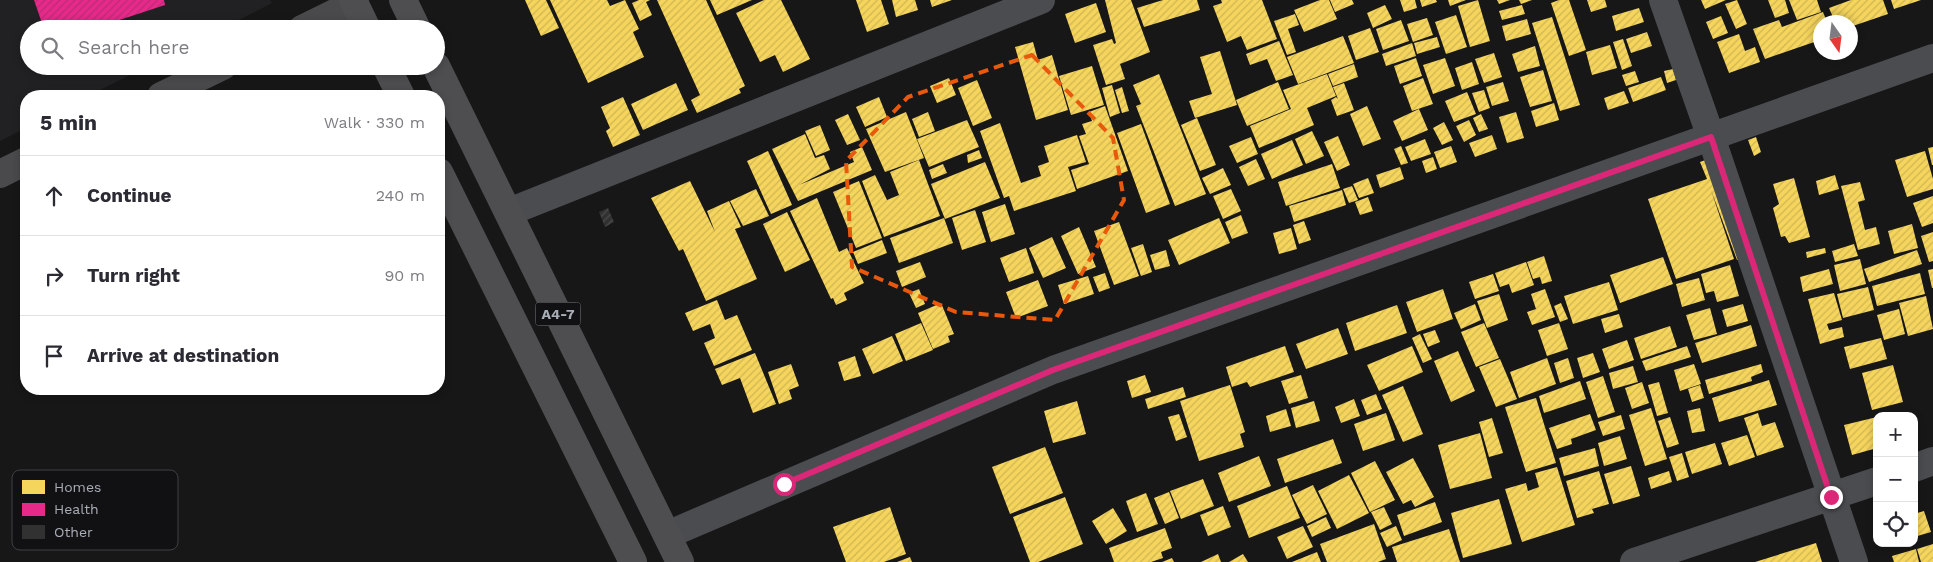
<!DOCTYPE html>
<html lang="en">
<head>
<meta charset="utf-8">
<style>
  :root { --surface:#fff; --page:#f7f7f7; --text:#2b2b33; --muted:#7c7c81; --line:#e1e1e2 }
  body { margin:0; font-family:"Work Sans",sans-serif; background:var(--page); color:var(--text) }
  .controls { position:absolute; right:15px; bottom:15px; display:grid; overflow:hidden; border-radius:10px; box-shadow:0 2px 8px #0003 }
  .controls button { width:45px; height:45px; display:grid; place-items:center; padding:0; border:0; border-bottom:1px solid var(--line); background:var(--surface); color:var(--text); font:25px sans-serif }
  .compass { position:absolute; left:1813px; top:15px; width:45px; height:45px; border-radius:50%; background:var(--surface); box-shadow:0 2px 8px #0003; rotate:166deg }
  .stop { position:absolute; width:15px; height:15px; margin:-11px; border:4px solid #db2777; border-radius:50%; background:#fff }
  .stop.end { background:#db2777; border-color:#fff; box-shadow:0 1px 5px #0008 }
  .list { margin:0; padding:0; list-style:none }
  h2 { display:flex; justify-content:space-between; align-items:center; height:65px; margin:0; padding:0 20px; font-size:21px }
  h2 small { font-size:16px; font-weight:400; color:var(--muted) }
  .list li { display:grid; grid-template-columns:32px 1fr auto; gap:15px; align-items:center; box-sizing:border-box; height:80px; padding:0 20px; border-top:1px solid var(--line) }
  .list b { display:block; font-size:19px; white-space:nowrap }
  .list em { font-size:16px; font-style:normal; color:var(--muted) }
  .icon { flex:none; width:28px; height:28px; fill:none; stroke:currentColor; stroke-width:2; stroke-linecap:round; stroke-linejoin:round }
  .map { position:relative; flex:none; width:1933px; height:562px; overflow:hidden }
  .search { position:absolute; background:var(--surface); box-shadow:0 2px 8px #0003; left:20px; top:20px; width:425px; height:55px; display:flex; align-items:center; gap:12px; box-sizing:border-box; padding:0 18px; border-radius:28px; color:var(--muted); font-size:19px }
  .panel { position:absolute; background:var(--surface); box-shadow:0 2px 8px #0003; left:20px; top:90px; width:425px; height:305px; border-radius:20px }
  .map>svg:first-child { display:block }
</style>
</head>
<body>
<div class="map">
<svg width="1933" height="562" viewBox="0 0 1933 562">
  <defs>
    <pattern id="homes-hatch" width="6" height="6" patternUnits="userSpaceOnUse" patternTransform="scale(1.25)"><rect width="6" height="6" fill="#f6d55c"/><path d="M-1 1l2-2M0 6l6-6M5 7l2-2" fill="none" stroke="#cfb555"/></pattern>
    <pattern id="health-hatch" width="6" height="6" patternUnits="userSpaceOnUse" patternTransform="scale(1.25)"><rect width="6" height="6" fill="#e7298a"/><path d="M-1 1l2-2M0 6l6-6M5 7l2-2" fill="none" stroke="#ba2c75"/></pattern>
    <pattern id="building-hatch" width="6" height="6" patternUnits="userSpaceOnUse" patternTransform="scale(1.25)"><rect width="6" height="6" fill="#313132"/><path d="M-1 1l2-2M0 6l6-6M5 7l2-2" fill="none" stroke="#4c4c4d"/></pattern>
  </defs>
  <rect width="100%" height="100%" fill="#171717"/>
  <!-- built -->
  <path fill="#212123" d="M0 0H270L272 3 222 29H29V66H148L88 96H26V128L0 141Z"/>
  <!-- homes -->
  <path fill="url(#homes-hatch)" d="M525 0H546L559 28 541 36Z
    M550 0H607L610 6 625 0 639 29 633 32 644 57 588 83Z
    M639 0H650L646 2 652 15 640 21 632 3Z
    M657 0H706L745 86 739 89 741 93 697 113 691 100 700 95Z
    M710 0H752L717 15Z
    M764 0H781L810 59 783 72 775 55 760 62 736 13Z
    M856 0H881L889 24 867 32Z
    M892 0H915L918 10 896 17Z
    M930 0H952L932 7Z
    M1105 0H1131L1150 52 1120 64 1125 79 1106 85 1093 45 1112 39 1114 44 1116 43Z
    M1163 0H1197L1200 10 1144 27 1137 8Z
    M1221 0H1262L1277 39 1247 50 1241 36 1227 42 1213 6 1222 3Z
    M1320 0H1329L1337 19 1304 32 1294 10Z
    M1330 0H1352L1354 4 1335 12Z
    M1400 0H1415L1417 8 1404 12Z
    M1420 0H1436L1437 2 1422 7Z
    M1448 0H1466L1450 6Z
    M1478 0 1490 41 1470 47 1458 6Z
    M1497 0H1510L1499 4Z
    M1519 0H1532L1521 4Z
    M1559 0H1569L1586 50 1569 56 1551 3Z
    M1587 0H1605L1607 7 1591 12Z
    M1701 0H1726L1705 9Z
    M1737 0 1747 24 1736 29 1725 4Z
    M1768 0H1785L1789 13 1775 18Z
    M1789 0H1817L1821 12 1797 20Z
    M1851 0H1883L1888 14 1850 27V22H1835L1829 8Z
    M1891 0H1921L1894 9Z
    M1096 3 1106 32 1075 43 1065 14Z
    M1385 5 1392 19 1373 28 1367 13Z
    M1522 5 1525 14 1502 20 1499 11Z
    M1639 8 1644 22 1616 31 1612 16Z
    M1823 12 1827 22H1820V40L1765 59 1753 29 1779 20 1782 27Z
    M1295 14 1299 25 1288 29 1296 52 1287 55 1274 21Z
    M1456 15 1467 47 1446 54 1435 22Z
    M1721 16 1728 33 1713 39 1706 22Z
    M1552 17 1580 105 1560 111 1532 23Z
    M1427 18 1433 35 1413 42 1407 24Z
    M1527 19 1531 34 1506 41 1502 26Z
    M1401 20 1409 41 1383 50 1376 29Z
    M1370 28 1379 52 1356 60 1348 36Z
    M1647 32 1652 46 1631 53 1626 39Z
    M1739 34 1745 51 1755 47 1760 62 1729 73 1717 42Z
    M1343 36 1354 63 1298 84 1287 57Z
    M1437 37 1440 47 1417 54 1414 43Z
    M1623 39 1632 66 1622 70 1613 42Z
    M1279 41 1293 75 1276 81 1267 59 1250 65 1246 54Z
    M1033 42 1038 60 1052 55 1068 110 1036 120 1015 47Z
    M1412 43 1416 56 1386 66 1382 54Z
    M1610 45 1617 68 1592 75 1586 52Z
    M1535 46 1540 66 1518 72 1512 54Z
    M1220 51 1237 105 1195 118 1189 101 1212 94 1200 57Z
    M1494 53 1502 77 1484 83 1475 59Z
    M1416 58 1422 76 1400 84 1394 66Z
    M1445 58 1455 86 1433 94 1423 65Z
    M1472 62 1479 84 1462 90 1455 68Z
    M1354 64 1358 77 1333 86 1328 74Z
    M1092 66 1104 105 1071 115 1059 76Z
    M1673 69 1676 80 1667 83 1664 71Z
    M1543 70 1552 101 1530 107 1520 77Z
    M1635 71 1639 82 1626 86 1622 75Z
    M1159 74 1206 194 1175 206 1136 106 1141 104 1133 85Z
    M1327 74 1336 96 1307 108 1314 125 1259 148 1250 126 1291 109 1283 90Z
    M1661 77 1666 90 1633 102 1628 88Z
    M949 78 956 95 937 103 930 86Z
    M1423 78 1433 104 1412 111 1403 86Z
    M977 80 992 118 973 126 958 88Z
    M1278 82 1289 109 1247 126 1236 100Z
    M1503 82 1509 101 1492 106 1486 87Z
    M676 83 688 110 643 130 631 104Z
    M1344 83 1354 110 1337 116 1331 100 1336 97 1338 99 1333 87Z
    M1112 85 1120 113 1110 117 1102 88Z
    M1122 87 1129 111 1122 113 1115 90Z
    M1484 90 1490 108 1479 112 1472 93Z
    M1624 91 1629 103 1608 110 1604 98Z
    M1467 92 1476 114 1454 122 1445 101Z
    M623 97 640 135 613 147 606 131 610 128 601 107Z
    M879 97 887 117 865 127 856 107Z
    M1554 103 1559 120 1536 127 1531 111Z
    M1105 106 1128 171 1077 189 1071 170 1089 164 1079 136 1086 134 1082 124 1092 121 1089 112Z
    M1367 106 1381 139 1363 146 1350 114Z
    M1419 109 1428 130 1402 141 1393 121Z
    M906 112 924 158 885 172 866 129Z
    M928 112 935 131 919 137 912 119Z
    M1516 112 1524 138 1507 143 1499 117Z
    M848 114 860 140 847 145 835 120Z
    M1481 114 1488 129 1479 132 1473 118Z
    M1197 118 1216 165 1200 171 1181 125Z
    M967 120 979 147 929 167 917 139Z
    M1469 120 1476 135 1464 142 1456 126Z
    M1444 122 1453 140 1442 145 1433 128Z
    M1000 123 1021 183 1041 176 1038 166 1049 162 1044 146 1077 135 1086 162 1068 167 1076 191 1014 211 1009 196 1004 198 980 131Z
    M1141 124 1170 204 1146 213 1117 133Z
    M820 125 830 150 816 156 805 131Z
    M1312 131 1324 156 1306 164 1295 139Z
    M805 134 815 158 824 155 830 169 799 185 854 162 850 152 862 147 872 170 798 201 772 149Z
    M1492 135 1497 149 1475 157 1469 143Z
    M1338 136 1350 165 1337 171 1324 142Z
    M1251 137 1258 154 1237 163 1229 146Z
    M1756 137 1761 152 1754 156 1748 140Z
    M1425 139 1431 154 1411 161 1405 147Z
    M1292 140 1303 165 1272 179 1261 154Z
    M1401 146 1408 163 1401 165 1394 149Z
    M1451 146 1457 162 1440 168 1434 152Z
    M1933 147V165H1932L1928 148Z
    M979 150 982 158 968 163 967 155Z
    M768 151 792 205 771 214 747 161Z
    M1925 151 1933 179V189L1907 197 1895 160Z
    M1433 157 1437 169 1426 173 1422 161Z
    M1711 158 1748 256 1737 260 1711 190 1734 259 1676 279 1648 199 1707 179 1700 162Z
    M1256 159 1265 179 1248 186 1239 167Z
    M919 160 940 216 884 237 862 181 875 175 887 200 899 195 890 172Z
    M985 162 1000 198 945 219 931 184Z
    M943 164 947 173 932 179 929 170Z
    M1332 164 1340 188 1286 206 1278 182Z
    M1400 167 1404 179 1380 188 1376 175Z
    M1223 168 1231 185 1210 194 1202 178Z
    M1835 175 1839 189 1819 195 1816 181Z
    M1368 178 1374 193 1359 198 1353 184Z
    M1794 178 1810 237 1789 243 1785 236 1781 237 1773 208 1779 204 1773 184Z
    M690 181 715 232 707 211 729 201 741 227 735 229 757 279 706 301 683 249 679 251 651 198Z
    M859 181 882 238 856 248 833 192Z
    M1860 182 1865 200 1858 202 1865 230 1876 227 1880 244 1858 250 1841 186Z
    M1352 186 1358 200 1349 203 1343 189Z
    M756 189 769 216 743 226 730 201Z
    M1231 189 1241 211 1223 219 1213 196Z
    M1342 190 1346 205 1294 222 1289 206Z
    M1933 196V223L1922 227 1913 203Z
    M1368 197 1373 211 1360 215 1355 202Z
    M817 198 839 252 847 248 864 283 844 293 847 300 836 305 833 298 831 299 790 211Z
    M1005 204 1015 234 991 242 982 212Z
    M975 210 986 242 962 250 952 218Z
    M787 212 810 260 785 272 763 224Z
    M1241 215 1248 233 1232 239 1225 222Z
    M944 218 953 243 899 263 890 238Z
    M1219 218 1230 243 1179 265 1168 240Z
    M1304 221 1311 240 1299 244 1293 225Z
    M1119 222 1139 276 1114 285 1094 231Z
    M1912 224 1918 248 1894 254 1888 231Z
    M1079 227 1096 267 1078 274 1061 236Z
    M1291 228 1297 249 1279 254 1273 233Z
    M1933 232V261L1929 262 1921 236Z
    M1052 237 1066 268 1043 278 1029 248Z
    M882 240 887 253 858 264 853 252Z
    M1143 244 1152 272 1141 276 1131 248Z
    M1854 244 1858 256 1835 262 1832 251Z
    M1026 248 1034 273 1009 282 1000 258Z
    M1825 248 1826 253 1807 258 1806 252Z
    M1166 250 1170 266 1155 270 1150 255Z
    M1917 250 1922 264 1869 282 1864 269Z
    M1544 256 1552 281 1542 284 1540 277 1533 279 1527 262Z
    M1663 257 1673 284 1620 303 1610 275Z
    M1860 259 1866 284 1840 291 1834 265Z
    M920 262 926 277 902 287 896 271Z
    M1526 262 1534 285 1512 293 1509 284 1500 287 1495 273Z
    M1730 265 1739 296 1717 302 1714 291 1706 293 1701 274Z
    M1829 269 1833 284 1803 292 1800 277Z
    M1933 269V288H1932L1928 270Z
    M1105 273 1110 288 1099 292 1093 277Z
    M1920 273 1925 294 1877 306 1872 286Z
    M1493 274 1499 291 1475 299 1469 282Z
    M1088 276 1094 294 1064 304 1058 285Z
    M1699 278 1705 300 1682 307 1676 284Z
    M1038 280 1048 306 1016 318 1006 292Z
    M1609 282 1618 310 1573 324 1564 296Z
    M1868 287 1874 310 1843 318 1837 294Z
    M919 289 925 304 916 308 909 293Z
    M1443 289 1453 319 1417 332 1406 302Z
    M1545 289 1555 317 1532 325 1527 312 1536 309 1531 294Z
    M1834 293 1842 320 1827 324 1829 330 1842 327 1844 337 1820 344 1808 299Z
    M1499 294 1508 320 1487 328 1477 301Z
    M1926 296 1933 329 1908 336 1899 303Z
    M717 300 725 320 737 315 752 350 714 366 704 343 715 338 710 324 693 331 685 313Z
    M941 303 954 334 948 336 950 342 933 349 918 313Z
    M1561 303 1568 319 1560 322 1554 306Z
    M1475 304 1481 320 1461 329 1454 313Z
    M1743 304 1748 321 1727 327 1722 310Z
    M1397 305 1407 333 1355 351 1346 323Z
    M1710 308 1717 334 1694 340 1686 315Z
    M1899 309 1905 334 1884 340 1877 315Z
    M1619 314 1623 327 1605 333 1601 319Z
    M921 323 933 350 906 361 895 334Z
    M1484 323 1499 358 1476 367 1461 332Z
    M1559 323 1568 349 1547 356 1538 330Z
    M1751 325 1757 346 1702 363 1695 343Z
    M1670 326 1677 347 1641 359 1634 338Z
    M1338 328 1348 354 1306 369 1296 344Z
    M1435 330 1440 342 1428 347 1423 334Z
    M1420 334 1432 359 1423 363 1412 338Z
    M892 336 903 361 873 374 862 349Z
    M1881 338 1887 359 1850 369 1844 347Z
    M1627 340 1634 360 1609 369 1602 349Z
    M1285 346 1294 372 1250 387 1247 382 1232 387 1226 367Z
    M1412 346 1423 372 1379 391 1367 365Z
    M1687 346 1691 357 1646 371 1642 361Z
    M1458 351 1475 391 1451 402 1434 361Z
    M755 353 776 404 753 413 740 378 722 385 715 369Z
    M1593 353 1600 372 1583 378 1577 358Z
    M855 356 861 376 844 381 838 362Z
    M1547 358 1556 384 1519 398 1510 372Z
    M1568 358 1574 378 1560 383 1554 363Z
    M1500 359 1517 399 1496 407 1479 367Z
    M791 364 799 386 789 390 792 399 779 404 768 372Z
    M1694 364 1701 384 1680 391 1674 370Z
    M1761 364 1763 372 1751 377 1752 381 1709 394 1705 380Z
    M1893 365 1903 402 1872 410 1862 373Z
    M1633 366 1638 382 1613 389 1609 373Z
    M1145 375 1151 392 1132 398 1127 381Z
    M1301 375 1308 398 1289 404 1281 381Z
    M1603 376 1615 412 1598 418 1586 382Z
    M1769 380 1777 405 1719 422 1712 398Z
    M1580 381 1586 399 1544 413 1539 396Z
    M1642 382 1649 403 1632 409 1625 388Z
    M1659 382 1668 413 1657 416 1648 385Z
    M1230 385 1245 432 1240 434 1244 447 1199 461 1180 401Z
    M1700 385 1704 398 1692 402 1688 389Z
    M1403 386 1423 434 1403 442 1382 395Z
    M1183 387 1186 397 1148 409 1145 399Z
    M1376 394 1382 409 1367 415 1361 400Z
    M1536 398 1556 463 1526 472 1505 407Z
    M1354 399 1360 416 1341 423 1335 407Z
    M1077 401 1086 434 1053 443 1044 411Z
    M1314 401 1320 421 1296 428 1291 408Z
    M1651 408 1667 459 1645 466 1629 415Z
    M1700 408 1705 431 1692 433 1687 411Z
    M1286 409 1291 426 1270 432 1266 416Z
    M1386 413 1395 440 1363 451 1354 424Z
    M1758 413 1762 426 1775 422 1784 447 1757 456 1744 418Z
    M1179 414 1187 437 1176 441 1168 417Z
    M1590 414 1596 430 1571 439 1572 444 1557 449 1549 428Z
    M1621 415 1625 429 1603 436 1598 422Z
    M1670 417 1679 444 1667 448 1658 421Z
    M1877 417V448L1852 455 1844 425Z
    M1492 418 1503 453 1489 457 1479 422Z
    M1480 433 1492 478 1450 489 1438 445Z
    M1747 435 1755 457 1729 466 1721 443Z
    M1620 436 1627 459 1604 466 1598 443Z
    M1333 439 1342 463 1285 483 1277 459Z
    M1715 443 1722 464 1692 474 1685 452Z
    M1045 447 1063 493 1010 514 992 467Z
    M1595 448 1599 466 1564 476 1559 458Z
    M1682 453 1689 477 1677 481 1669 457Z
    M1259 456 1271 486 1229 502 1218 473Z
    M1413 458 1434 497 1415 507 1411 500 1403 504 1386 472Z
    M1375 461 1395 500 1370 512 1351 473Z
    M1631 466 1640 496 1613 504 1604 474Z
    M1557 467 1575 525 1522 542 1505 489 1526 483 1528 491 1539 487 1535 473Z
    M1599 471 1609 504 1592 509 1594 513 1577 518 1566 481Z
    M1669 471 1672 482 1651 489 1648 478Z
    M1349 475 1369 513 1337 529 1318 491Z
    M1203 479 1214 506 1181 519 1170 491Z
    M1313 485 1327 514 1307 524 1292 495Z
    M1287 486 1300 518 1249 538 1237 506Z
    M1169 492 1179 518 1165 524 1154 498Z
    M1146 493 1158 524 1137 532 1126 501Z
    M1065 497 1083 544 1038 562H1030L1013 517Z
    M1499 499 1512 544 1463 558 1451 513Z
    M1435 502 1442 522 1404 536 1397 515Z
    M1223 506 1231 527 1208 536 1200 515Z
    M890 507 906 554 884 562H846L833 527Z
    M1384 507 1392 524 1380 530 1371 512Z
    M1113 508 1127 531 1106 544 1092 521Z
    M1924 511 1931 532 1914 537V514Z
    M1326 517 1331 528 1312 537 1307 526Z
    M1374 524 1386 559 1378 562H1327L1320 544Z
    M1303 526 1313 547 1287 559 1277 537Z
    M1396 526 1402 540 1387 547 1380 533Z
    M1165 528 1172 548 1161 552 1163 558 1151 562H1114L1109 548Z
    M1449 529 1460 562H1397L1392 547Z
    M1816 543 1822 562H1755Z
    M1933 544V562H1921L1917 549Z
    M1916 549 1919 562H1894L1892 556Z
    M1317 552 1321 562H1292Z
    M1218 554 1221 562H1201Z
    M1243 554 1248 562H1229Z
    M910 557 912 562H897Z
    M1172 558 1174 562H1162Z"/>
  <!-- health -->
  <path fill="url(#health-hatch)" d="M34 0H164L165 5 92 29H44Z"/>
  <!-- building -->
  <path fill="url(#building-hatch)" d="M608 208 614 222 605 227 599 212Z"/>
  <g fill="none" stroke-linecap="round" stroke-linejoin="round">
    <!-- minor -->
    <path stroke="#4b4c50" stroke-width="28" d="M1663 0 1711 137 1854 562
      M509 212 1041 0
      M1914 468 1933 461
      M667 535 1053 370 1933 58
      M1634 562 1877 481"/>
    <!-- secondary -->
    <path stroke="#4a4a4d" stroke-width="28" d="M302 29 355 3
      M161 96 223 66
      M0 174 26 161"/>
    <!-- trunk -->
    <path stroke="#4e4e51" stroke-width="28" d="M353 0 367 29
      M403 0 417 29
      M386 66 401 96
      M436 66 680 562
      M439 172 633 562"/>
  </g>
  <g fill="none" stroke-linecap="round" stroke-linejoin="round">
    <!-- route -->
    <path stroke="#db2777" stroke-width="6" d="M784 484 1053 370 1711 137 1831 497"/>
  </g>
  <!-- marked area -->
  <path fill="none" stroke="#e8590c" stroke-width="4" stroke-dasharray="10 6" stroke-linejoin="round" d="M1032 55 1113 138 1124 200 1055 320 956 312 852 267 846 161 908 97Z"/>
  <g text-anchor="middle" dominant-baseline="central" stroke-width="5" stroke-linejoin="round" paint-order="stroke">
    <!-- shield labels -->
    <rect fill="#111113" stroke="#7b7e85" stroke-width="1" x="535.5" y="302.5" width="45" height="23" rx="4"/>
    <g font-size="14" font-weight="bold" fill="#a9adb6">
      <text x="558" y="314">A4-7</text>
    </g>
  </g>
  <!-- legend -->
  <rect x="12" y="470" width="166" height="80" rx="8" fill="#111113" stroke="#3f4044" stroke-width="1"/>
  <rect x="22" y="480" width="23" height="14" fill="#f6d55c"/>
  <rect x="22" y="503" width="23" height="13" fill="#e7298a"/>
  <rect x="22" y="525" width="23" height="14" fill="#313132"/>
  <g font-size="14" fill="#a9adb6">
    <text x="54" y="492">Homes</text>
    <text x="54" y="514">Health</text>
    <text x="54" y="537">Other</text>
  </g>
</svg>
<div class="controls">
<button>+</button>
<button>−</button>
<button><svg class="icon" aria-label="locate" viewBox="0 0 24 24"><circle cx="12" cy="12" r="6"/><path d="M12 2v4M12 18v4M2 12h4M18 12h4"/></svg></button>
</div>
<svg class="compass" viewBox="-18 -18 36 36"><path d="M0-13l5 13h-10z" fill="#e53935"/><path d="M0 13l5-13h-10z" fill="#7c7c81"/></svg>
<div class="stop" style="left:784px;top:484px"></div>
<div class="stop end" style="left:1831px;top:497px"></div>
<div class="search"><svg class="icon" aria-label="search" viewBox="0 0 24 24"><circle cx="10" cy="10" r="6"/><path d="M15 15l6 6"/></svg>Search here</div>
<section class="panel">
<h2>5 min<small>Walk · 330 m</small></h2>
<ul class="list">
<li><svg class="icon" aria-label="ahead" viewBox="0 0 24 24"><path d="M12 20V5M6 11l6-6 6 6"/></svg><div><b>Continue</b></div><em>240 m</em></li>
<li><svg class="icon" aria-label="right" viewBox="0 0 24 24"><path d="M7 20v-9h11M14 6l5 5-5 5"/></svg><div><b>Turn right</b></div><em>90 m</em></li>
<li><svg class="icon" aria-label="arrive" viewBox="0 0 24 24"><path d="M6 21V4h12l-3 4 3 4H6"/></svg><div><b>Arrive at destination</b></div></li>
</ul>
</section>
</div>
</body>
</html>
